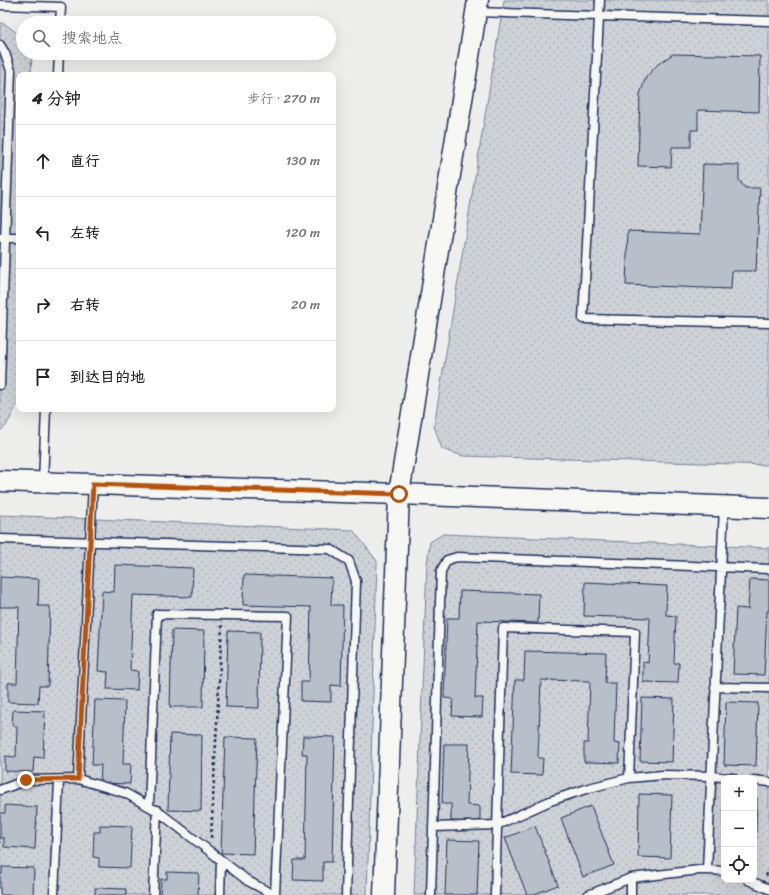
<!DOCTYPE html>
<html lang="zh">
<head>
<meta charset="utf-8">
<style>
  :root { --surface:#fff; --page:#f6f6f6; --text:#222; --muted:#767676; --line:#e0e0e0 }
  body { margin:0; font-family:Sriracha,"LXGW WenKai TC",sans-serif; background:var(--page); color:var(--text) }
  .controls { position:absolute; right:12px; bottom:12px; display:grid; overflow:hidden; border-radius:8px; box-shadow:0 4px 16px #0002 }
  .controls button { width:36px; height:36px; display:grid; place-items:center; padding:0; border:0; border-bottom:1px solid var(--line); background:var(--surface); color:var(--text); font:20px sans-serif }
  .stop { position:absolute; width:12px; height:12px; margin:-9px; border:3px solid #b45309; border-radius:50%; background:#fff }
  .stop.end { background:#b45309; border-color:#fff; box-shadow:0 1px 4px #0008 }
  .list { margin:0; padding:0; list-style:none }
  h2 { display:flex; justify-content:space-between; align-items:center; height:52px; margin:0; padding:0 16px; font-size:17px }
  h2 small { font-size:13px; font-weight:400; color:var(--muted) }
  .list li { display:grid; grid-template-columns:26px 1fr auto; gap:12px; align-items:center; box-sizing:border-box; height:72px; padding:0 16px; border-top:1px solid var(--line) }
  .list b { display:block; font-size:15px; white-space:nowrap }
  .list em { font-size:13px; font-style:normal; color:var(--muted) }
  .icon { flex:none; width:22px; height:22px; fill:none; stroke:currentColor; stroke-width:2; stroke-linecap:round; stroke-linejoin:round }
  .map { position:relative; flex:none; width:769px; height:895px; overflow:hidden }
  .search { position:absolute; background:var(--surface); box-shadow:0 4px 16px #0002; left:16px; top:16px; width:320px; height:44px; display:flex; align-items:center; gap:10px; box-sizing:border-box; padding:0 14px; border-radius:22px; color:var(--muted); font-size:15px }
  .panel { position:absolute; background:var(--surface); box-shadow:0 4px 16px #0002; left:16px; top:72px; width:320px; height:340px; border-radius:8px }
  .map>svg:first-child { display:block }
</style>
</head>
<body>
<div class="map">
<svg width="769" height="895" viewBox="0 0 769 895">
  <defs>
    <pattern id="grass-dots" width="8" height="8" patternUnits="userSpaceOnUse"><rect width="8" height="8" fill="#ced2d7"/><path d="M2 2h.1M6 6h.1" fill="none" stroke="#b0b5bb" stroke-width="1.8" stroke-linecap="round"/></pattern>
  </defs>
  <rect width="100%" height="100%" fill="#edeeec"/>
  <filter id="ink" filterUnits="userSpaceOnUse"><feTurbulence type="fractalNoise" baseFrequency=".025" numOctaves="2"/><feDisplacementMap in="SourceGraphic" scale="8" xChannelSelector="R" yChannelSelector="G"/><feConvolveMatrix kernelMatrix="1 2 1 2 8 2 1 2 1" color-interpolation-filters="sRGB"/></filter>
  <g filter="url(#ink)">
    <!-- grass -->
    <path fill="url(#grass-dots)" stroke="#74809a" fill-rule="evenodd" d="M504 0H769V465L463 456 442 449 434 426Z
      M0 22 8 26 23 38V53H32L31 75H19V378L18 403 6 426 0 431Z
      M0 515 353 530 377 561 367 895H0Z
      M443 534 769 548V895H414L427 564 430 542ZM724 778H754V880H724Z"/>
    <!-- building -->
    <path fill="#b9bfc8" stroke="#1b2f5e" d="M673 54 760 56 759 112 698 110V130H691V147H672L671 167 638 166 640 94 646 77 658 64Z
      M703 164 739 165V180L745 188H760L756 271H732L731 289 626 285 628 231 700 234Z
      M115 565 193 568 192 597 133 595 130 670 138 671 137 690 107 689 108 672 98 671 102 591 114 592Z
      M244 575 332 578 331 605H343L341 686 331 685V702L301 701V682H309L311 607 243 605Z
      M0 577 39 579 38 606H50L48 686H39L38 703 8 702V683H17L19 607H0Z
      M750 579 769 580V611H767L764 675 733 674 736 608 748 609Z
      M585 582 667 586 666 615 676 616 674 663H679L678 683 643 682V662L648 663 650 618 584 616Z
      M460 591 539 594 538 623 478 621 475 698H483L482 717 452 716 453 699 444 698 447 618H459Z
      M172 630 204 631 203 707H170Z
      M228 631 260 632 259 708 226 707Z
      M525 651 606 653 605 683H616L614 743 620 744 619 763 584 762V743H588L590 681 541 680 538 758H543L542 775 511 774 515 680H524Z
      M642 698 674 699 672 762 640 761Z
      M95 700 125 701 123 764H131L130 784 100 783 101 765H92Z
      M726 702 758 703 756 766 724 765Z
      M13 710 45 711 43 758 34 757 33 772 5 771V756L16 757 17 726H12Z
      M170 734 202 735 201 811 168 810Z
      M303 736 335 737 332 862H323V881L293 880 294 860H305L307 754H302Z
      M225 737 257 738 253 854 221 853Z
      M444 744H469L467 805 480 806V822L451 821V804H442Z
      M639 794 672 795 670 858 638 857Z
      M754 798H757L755 861H754Z
      M5 805 37 807 35 849 4 847V838H0V813H5Z
      M591 806 614 865 583 877 561 818Z
      M100 825 132 826 130 868 99 867V858L93 857 94 832H100Z
      M535 826 558 885 532 895H527L505 838Z
      M447 840 479 841 477 895H445Z
      M2 867 34 868 33 895H0V874H2Z
      M167 872 199 873 198 895H160L161 879H167Z
      M95 888 126 889V895H95Z"/>
    <g fill="none" stroke-linecap="round" stroke-linejoin="round">
      <defs>
        <path id="service" d="M600 0 583 319 769 323
          M0 5 61 7 60 23
          M476 12 599 16 769 21
          M0 45 5 53 11 71 0 385
          M58 75 59 53
          M1 238H19
          M43 482 46 409
          M0 539 330 549 349 561 356 581 346 895
          M715 687 769 688
          M78 779 125 793 159 812 248 881 274 895
          M754 780 769 782
          M0 790 27 780 78 779 93 484
          M149 806 157 614 288 616 275 895
          M433 827 497 825 550 801 589 788 629 778 663 775 711 776 733 778
          M724 871 707 870 724 507
          M748 880 769 889
          M54 895 59 780
          M153 895 157 810
          M220 895 221 860
          M431 895 441 571 447 560 457 557 769 569
          M495 895 503 628 635 632 629 778
          M588 895 631 878 699 870H707
          M631 895V878"/>
        <path id="tertiary" d="M0 481 399 494 769 508
          M384 895 399 494 478 0"/>
      </defs>
      <!-- service casing -->
      <use href="#service" stroke="#1b2f5e" stroke-width="11"/>
      <!-- tertiary casing -->
      <use href="#tertiary" stroke="#1b2f5e" stroke-width="23"/>
      <!-- path -->
      <path stroke="#1b2f5e" stroke-width="2.5" stroke-dasharray="3 3" stroke-linecap="butt" d="M211 838 222 625
        M766 876 769 869"/>
      <!-- service -->
      <use href="#service" stroke="#f6f6f2" stroke-width="8"/>
      <!-- tertiary -->
      <use href="#tertiary" stroke="#f6f6f2" stroke-width="20"/>
    </g>
  </g>
  <g fill="none" stroke-linecap="round" stroke-linejoin="round" filter="url(#ink)">
    <!-- route -->
    <path stroke="#b45309" stroke-width="5" d="M26 780 78 779 93 484 399 494"/>
  </g>
</svg>
<div class="controls">
<button>+</button>
<button>−</button>
<button><svg class="icon" aria-label="locate" viewBox="0 0 24 24"><circle cx="12" cy="12" r="6"/><path d="M12 2v4M12 18v4M2 12h4M18 12h4"/></svg></button>
</div>
<div class="stop" style="left:399px;top:494px"></div>
<div class="stop end" style="left:26px;top:780px"></div>
<div class="search"><svg class="icon" aria-label="search" viewBox="0 0 24 24"><circle cx="10" cy="10" r="6"/><path d="M15 15l6 6"/></svg>搜索地点</div>
<section class="panel">
<h2>4 分钟<small>步行 · 270 m</small></h2>
<ul class="list">
<li><svg class="icon" aria-label="ahead" viewBox="0 0 24 24"><path d="M12 20V5M6 11l6-6 6 6"/></svg><div><b>直行</b></div><em>130 m</em></li>
<li><svg class="icon" aria-label="left" viewBox="0 0 24 24"><path d="M17 20v-9H6M10 6l-5 5 5 5"/></svg><div><b>左转</b></div><em>120 m</em></li>
<li><svg class="icon" aria-label="right" viewBox="0 0 24 24"><path d="M7 20v-9h11M14 6l5 5-5 5"/></svg><div><b>右转</b></div><em>20 m</em></li>
<li><svg class="icon" aria-label="arrive" viewBox="0 0 24 24"><path d="M6 21V4h12l-3 4 3 4H6"/></svg><div><b>到达目的地</b></div></li>
</ul>
</section>
</div>
</body>
</html>
